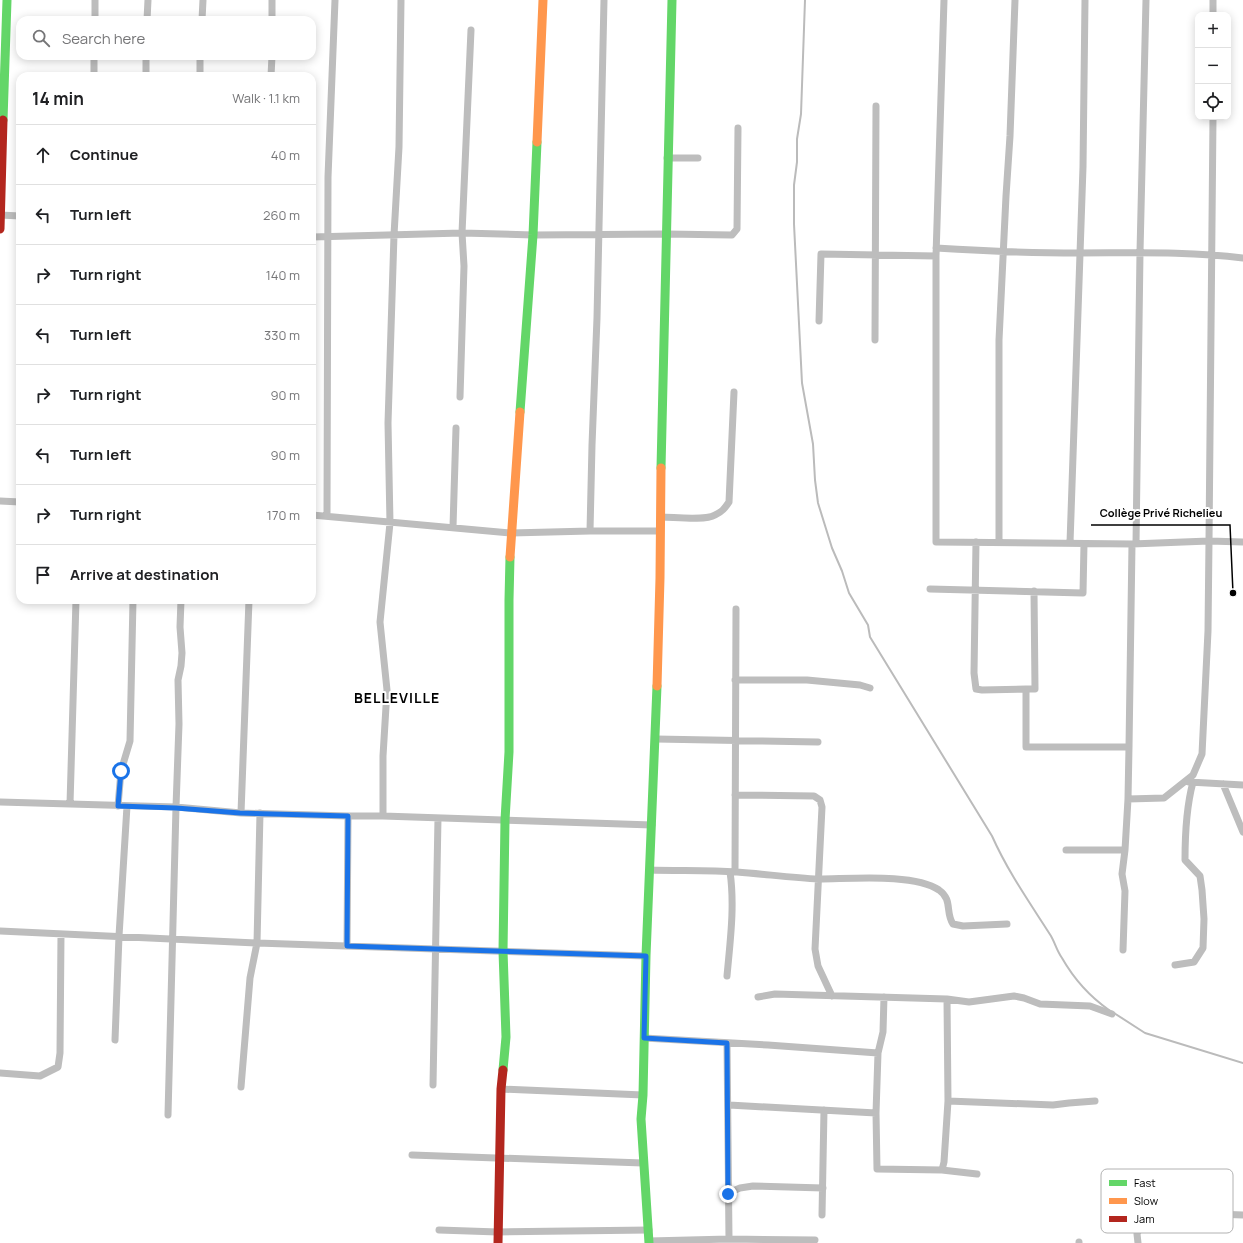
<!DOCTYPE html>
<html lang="en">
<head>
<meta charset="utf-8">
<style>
  :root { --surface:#fff; --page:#f2f2f2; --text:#202124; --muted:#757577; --line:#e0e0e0 }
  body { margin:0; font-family:Manrope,sans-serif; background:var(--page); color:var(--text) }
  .controls { position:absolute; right:12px; top:12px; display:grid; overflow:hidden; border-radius:8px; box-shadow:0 2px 10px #0003 }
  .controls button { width:36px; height:36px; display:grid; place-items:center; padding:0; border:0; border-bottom:1px solid var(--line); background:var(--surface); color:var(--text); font:20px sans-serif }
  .stop { position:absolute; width:12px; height:12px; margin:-9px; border:3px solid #1a73e8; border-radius:50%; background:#fff }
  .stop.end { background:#1a73e8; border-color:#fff; box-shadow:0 1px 4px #0008 }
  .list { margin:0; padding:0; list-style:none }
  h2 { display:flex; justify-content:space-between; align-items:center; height:52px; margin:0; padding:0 16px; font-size:17px }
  h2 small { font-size:13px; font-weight:400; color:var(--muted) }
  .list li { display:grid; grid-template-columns:26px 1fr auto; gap:12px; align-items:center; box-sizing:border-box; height:60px; padding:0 16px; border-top:1px solid var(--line) }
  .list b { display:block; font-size:15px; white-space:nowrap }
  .list em { font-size:13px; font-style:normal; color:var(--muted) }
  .icon { flex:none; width:22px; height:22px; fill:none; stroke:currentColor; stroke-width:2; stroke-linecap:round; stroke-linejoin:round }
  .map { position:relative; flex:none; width:1243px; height:1243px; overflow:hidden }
  .search { position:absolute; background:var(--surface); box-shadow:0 2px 10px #0003; left:16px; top:16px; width:300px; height:44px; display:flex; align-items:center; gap:10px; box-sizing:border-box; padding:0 14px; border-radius:12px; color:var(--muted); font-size:15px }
  .panel { position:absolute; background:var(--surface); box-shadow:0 2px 10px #0003; left:16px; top:72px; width:300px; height:532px; border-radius:12px }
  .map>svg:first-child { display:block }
</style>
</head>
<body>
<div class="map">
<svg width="1243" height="1243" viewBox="0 0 1243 1243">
  <rect width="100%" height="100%" fill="#fff"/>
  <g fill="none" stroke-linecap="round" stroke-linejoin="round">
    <!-- stream -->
    <path stroke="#bbb" stroke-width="2" d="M805 0 801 114 797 139V162L794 185V224L802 383 813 444 815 480 818 503 832 548 842 571 849 593 868 625 870 637 992 836C1008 872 1030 903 1051 936 1055 943 1057 951 1062 958 1074 979 1089 996 1109 1010
      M1114 1013 1145 1033 1243 1063"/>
    <!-- street -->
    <path stroke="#bdbdbd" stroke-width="7" d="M944 0 936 256V542L1132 544 1209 541 1243 542
      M1213 15V0
      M95 20V0
      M147 20 148 0
      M202 20 203 0
      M272 20V0
      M94 76V56
      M146 76V56
      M200 76V56
      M271 76 272 56
      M667 158H698
      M0 215 20 216
      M312 237 462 233 533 235 666 234 732 235 737 229 738 128
      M936 248C984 251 1031 253 1079 253 1134 253 1188 251 1243 258
      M819 321 821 254 936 256
      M875 340 876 106
      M460 397 464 266 462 233 471 30
      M0 501 20 502
      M312 515 511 533 590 531H660
      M327 516 328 177 335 0
      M661 517C674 517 705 521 715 515 722 512 725 508 729 502L734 392
      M453 527 456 428
      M590 531 592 445 597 318 604 0
      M976 542 974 673 976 689 982 690 1026 689
      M999 542V340L1006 196 1010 136 1015 0
      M1070 543 1083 167 1085 0
      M1136 544 1140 252 1146 0
      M930 589 1083 593 1084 544
      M1034 591 1035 689H1026V747H1129L1128 799 1125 850H1066
      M735 680H807L860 685 870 688
      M656 739 818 742
      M1129 747 1132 544
      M1189 782 1243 785
      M1223 784 1243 832
      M735 795 814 796 820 800 822 807 815 949 818 966 832 996
      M1128 799 1164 798 1193 775 1202 754 1208 631 1209 541 1213 117
      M0 802 176 807 241 813 348 816H383L652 825
      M70 804 76 600
      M118 806 121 771 130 741 133 600
      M241 813 249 600
      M383 816V756L387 690 380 622 390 523 388 423 394 235 399 147 401 0
      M649 870C679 871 708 870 737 872 765 874 792 878 819 879 850 879 914 873 939 890 953 900 945 912 953 924L963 926 1007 924
      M735 872 736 609
      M0 931 257 943 646 956
      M347 946 348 816
      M1123 950 1125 891 1122 874 1125 850
      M1175 965 1194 962 1203 948 1204 919 1202 890 1200 876 1185 860C1185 833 1186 808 1193 782
      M727 976C730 942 735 906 730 872
      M758 997 775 994 947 999 969 1002 1014 996 1024 998 1040 1004 1090 1006 1112 1014
      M644 1038 768 1045 878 1053 876 1113 877 1169 942 1170 977 1174
      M115 1040 119 936 127 806
      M727 1043 729 1239
      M878 1053 883 1032 884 997
      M0 1073 40 1076 58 1067 60 1053 61 934
      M433 1085 438 818
      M241 1087 250 978 257 943 260 813
      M501 1089 643 1095
      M948 1101 1053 1105 1069 1103 1095 1101
      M729 1105 876 1113
      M168 1115 176 807 179 724 178 680 181 666 182 653 180 627 181 600
      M412 1155 643 1163
      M942 1170 944 1162 948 1101 947 999
      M728 1193 740 1188 753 1186 823 1188
      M822 1215 824 1110
      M439 1230 498 1232 649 1230
      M649 1241 729 1239 815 1240
      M1079 1243V1242
      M1138 1243 1137 1234 1140 1227 1147 1221 1163 1212 1243 1215"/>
    <!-- fast -->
    <path stroke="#63d668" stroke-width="9" d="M3 120 7 0
      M520 412 533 235 537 142
      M661 468 672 0
      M503 1070 506 1037 503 951 505 820 509 752V600L510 557
      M649 1243 641 1119 643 1095 646 956 657 686"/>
    <!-- slow -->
    <path stroke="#ff974d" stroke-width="9" d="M537 142 543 0
      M510 557 520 412
      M657 686 660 578 661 468"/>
    <!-- jam -->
    <path stroke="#b3261e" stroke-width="9" d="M0 229 3 120
      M498 1243 501 1089 503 1070"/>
  </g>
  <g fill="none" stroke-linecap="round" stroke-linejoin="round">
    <!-- route -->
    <path stroke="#1a73e8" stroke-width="5" d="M121 771 118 806 176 808 240 813 348 816 347 946 646 956 644 1038 727 1043 728 1194"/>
  </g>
  <g text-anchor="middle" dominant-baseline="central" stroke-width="4" stroke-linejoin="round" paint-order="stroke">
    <!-- district labels -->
    <g font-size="14" font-weight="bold" letter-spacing="1" fill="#000" stroke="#fff">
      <text x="397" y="697">BELLEVILLE</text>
    </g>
  </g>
  <!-- legend -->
  <rect x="1101" y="1169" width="132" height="64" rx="6" fill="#fff" stroke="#b2b2b2" stroke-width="1"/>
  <rect x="1109" y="1180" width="18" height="6" fill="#63d668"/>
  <rect x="1109" y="1198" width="18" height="6" fill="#ff974d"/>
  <rect x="1109" y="1216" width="18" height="6" fill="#b3261e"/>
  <g font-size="11" fill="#000">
    <text x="1134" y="1187">Fast</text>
    <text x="1134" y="1205">Slow</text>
    <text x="1134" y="1223">Jam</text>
  </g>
  <!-- callouts -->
  <path fill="none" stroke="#000" stroke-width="1.5" d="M1233 593L1230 525H1091"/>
  <circle fill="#000" stroke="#fff" stroke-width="1.5" cx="1233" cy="593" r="4"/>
  <g font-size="11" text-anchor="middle" font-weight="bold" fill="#000" stroke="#fff" stroke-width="4" stroke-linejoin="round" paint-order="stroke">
    <text x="1161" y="517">Collège Privé Richelieu</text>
  </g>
</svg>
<div class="controls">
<button>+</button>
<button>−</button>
<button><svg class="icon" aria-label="locate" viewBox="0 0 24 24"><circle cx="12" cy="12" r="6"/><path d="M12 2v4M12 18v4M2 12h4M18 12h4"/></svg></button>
</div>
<div class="stop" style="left:121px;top:771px"></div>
<div class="stop end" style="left:728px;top:1194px"></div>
<div class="search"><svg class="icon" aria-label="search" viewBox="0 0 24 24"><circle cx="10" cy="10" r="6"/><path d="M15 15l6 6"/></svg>Search here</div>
<section class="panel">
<h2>14 min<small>Walk · 1.1 km</small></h2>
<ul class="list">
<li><svg class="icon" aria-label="ahead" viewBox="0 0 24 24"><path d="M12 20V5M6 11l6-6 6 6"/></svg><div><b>Continue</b></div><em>40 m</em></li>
<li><svg class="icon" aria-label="left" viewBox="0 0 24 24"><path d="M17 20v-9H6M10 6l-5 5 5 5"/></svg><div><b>Turn left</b></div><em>260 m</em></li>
<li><svg class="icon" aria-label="right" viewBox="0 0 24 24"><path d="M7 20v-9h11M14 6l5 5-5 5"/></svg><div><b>Turn right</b></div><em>140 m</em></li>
<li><svg class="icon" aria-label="left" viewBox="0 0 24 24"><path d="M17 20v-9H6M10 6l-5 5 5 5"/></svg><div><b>Turn left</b></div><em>330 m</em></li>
<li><svg class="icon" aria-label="right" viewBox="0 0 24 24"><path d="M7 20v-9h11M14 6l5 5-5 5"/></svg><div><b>Turn right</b></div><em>90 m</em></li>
<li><svg class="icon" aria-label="left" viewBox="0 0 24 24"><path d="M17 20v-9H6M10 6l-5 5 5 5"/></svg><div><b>Turn left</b></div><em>90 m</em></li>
<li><svg class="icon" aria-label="right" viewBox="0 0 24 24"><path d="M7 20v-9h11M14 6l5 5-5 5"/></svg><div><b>Turn right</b></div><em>170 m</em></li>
<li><svg class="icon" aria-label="arrive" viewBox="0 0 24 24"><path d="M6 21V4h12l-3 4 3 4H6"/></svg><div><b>Arrive at destination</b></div></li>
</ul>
</section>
</div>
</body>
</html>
